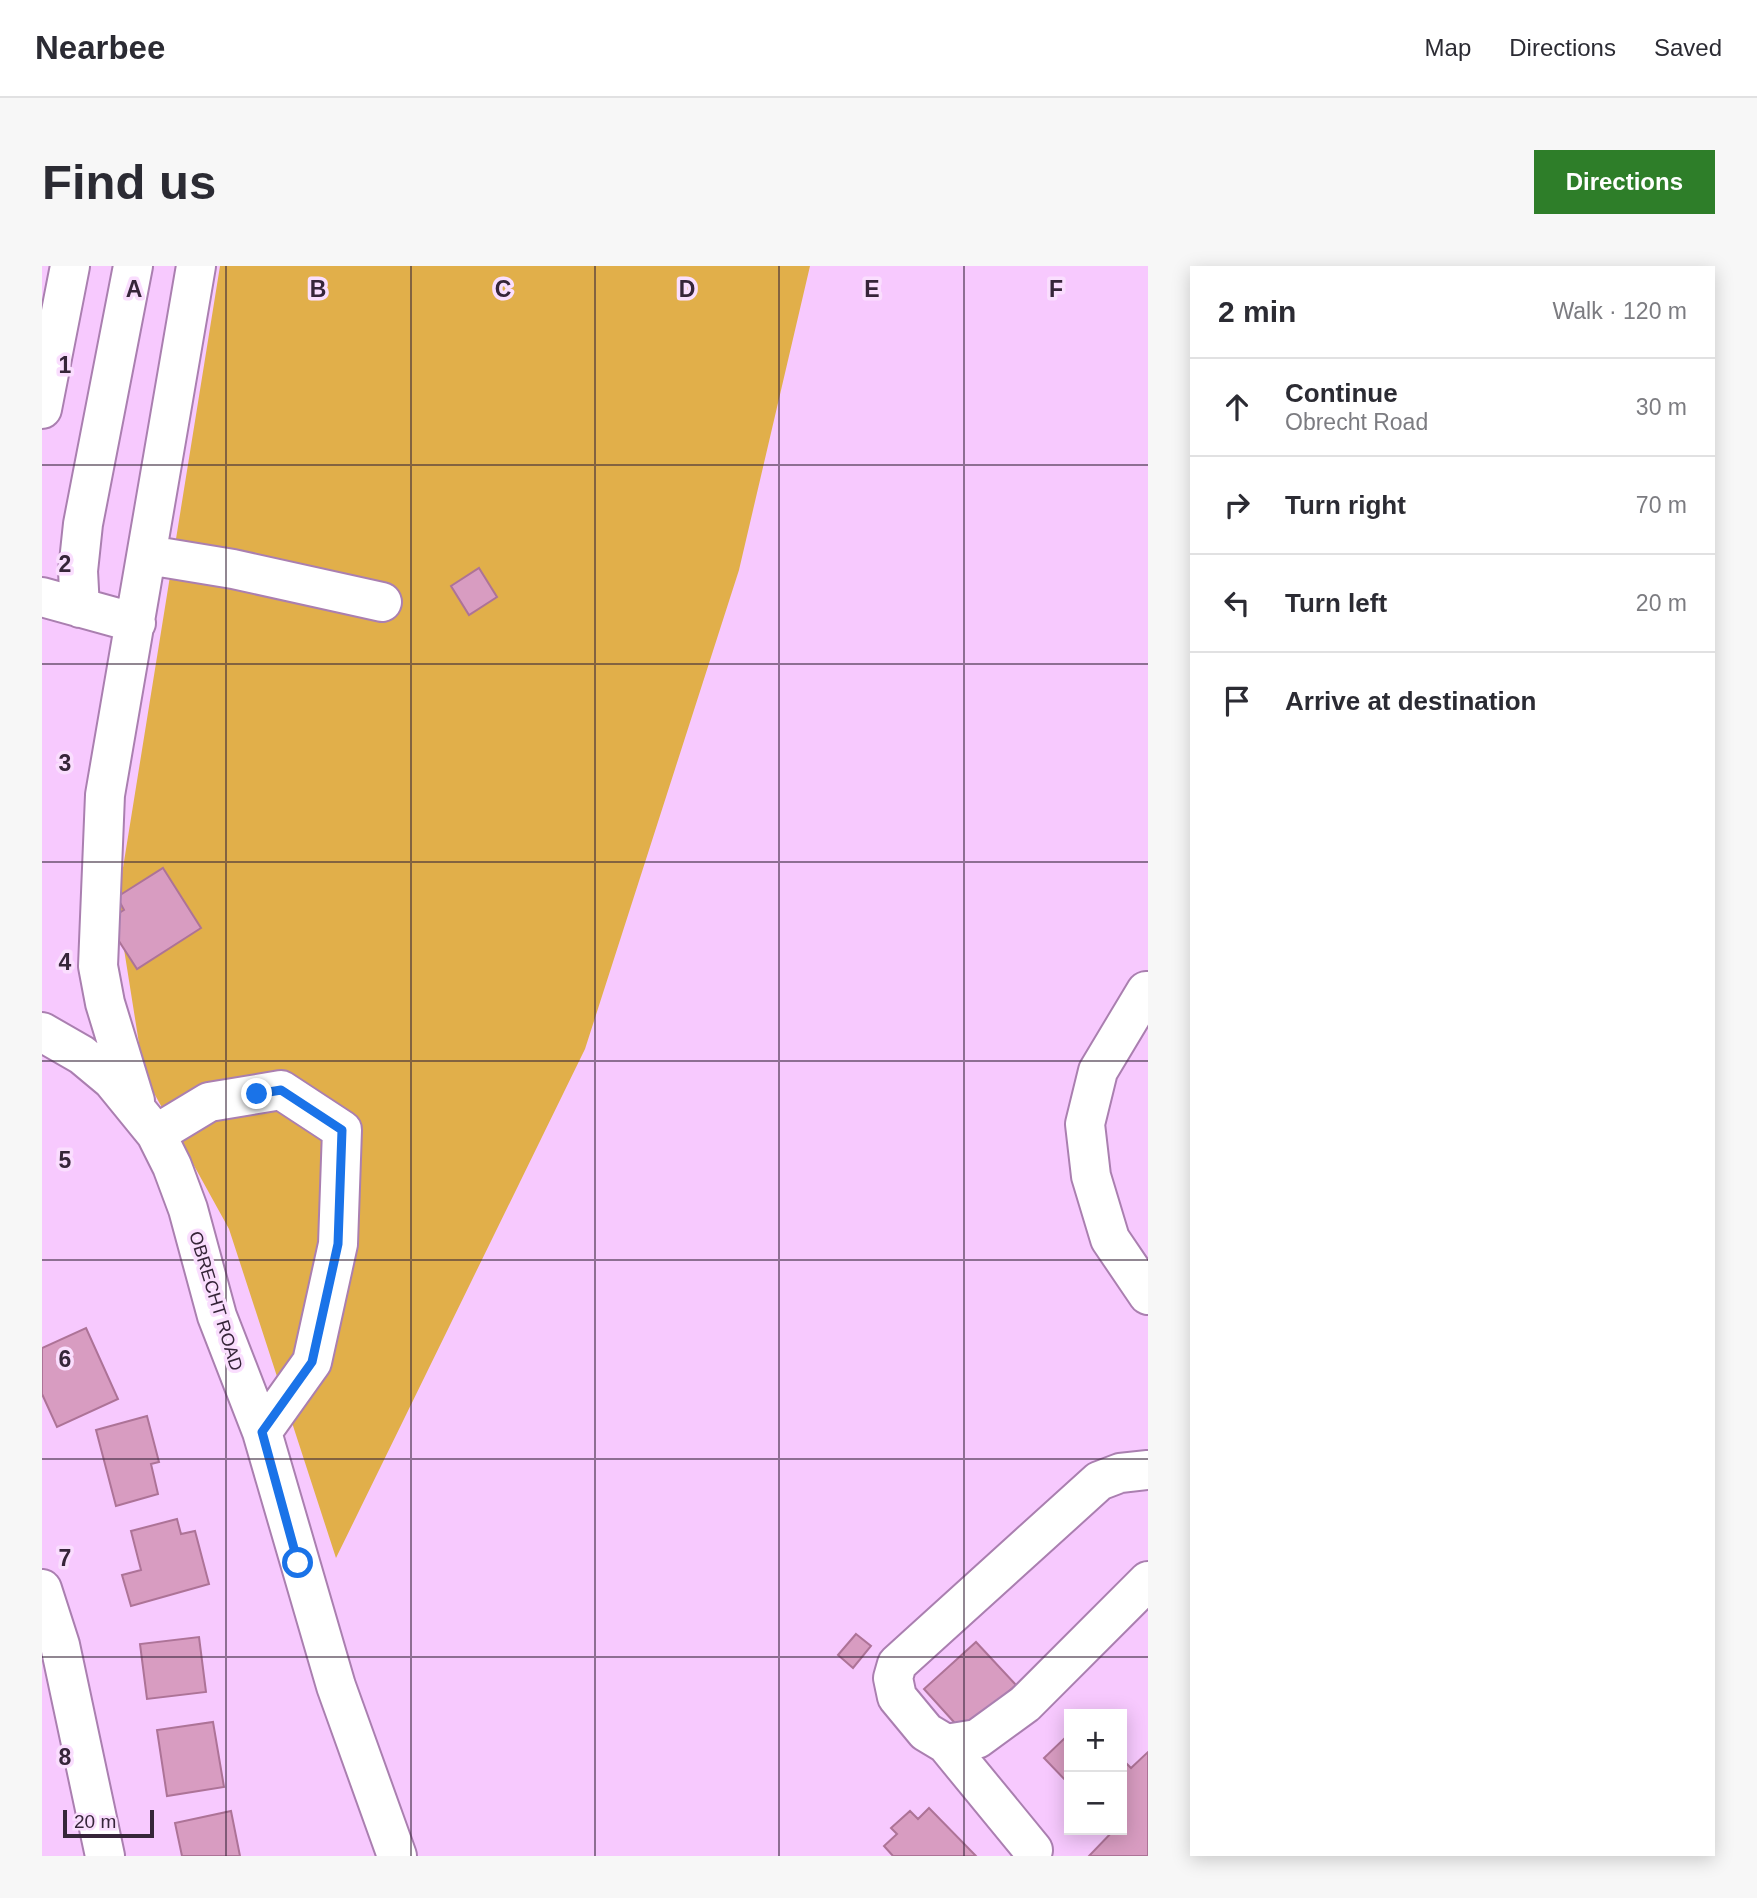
<!DOCTYPE html>
<html lang="en">
<head>
<meta charset="utf-8">
<style>
  :root { --surface:#fff; --page:#f7f7f7; --text:#2b2b33; --muted:#7c7c81; --line:#e1e1e2; --accent:#2e7e29 }
  body { margin:0; font-family:Arial,sans-serif; background:var(--page); color:var(--text) }
  .controls { position:absolute; right:21px; bottom:21px; display:grid; overflow:hidden; border-radius:0px; box-shadow:0 4px 18px #0003 }
  .controls button { width:63px; height:63px; display:grid; place-items:center; padding:0; border:0; border-bottom:2px solid var(--line); background:var(--surface); color:var(--text); font:35px sans-serif }
  .scale { position:absolute; left:21px; bottom:18px; width:91px; box-sizing:border-box; padding-left:7px; border:4px solid #362539; border-top:0; font-size:19px; line-height:24px; white-space:nowrap; color:#362539; -webkit-text-stroke:5px #fadefe; paint-order:stroke }
  .stop { position:absolute; width:21px; height:21px; margin:-16px; border:5px solid #1a73e8; border-radius:50%; background:#fff }
  .stop.end { background:#1a73e8; border-color:#fff; box-shadow:0 2px 7px #0008 }
  .list { margin:0; padding:0; list-style:none }
  h2 { display:flex; justify-content:space-between; align-items:center; height:91px; margin:0; padding:0 28px; font-size:30px }
  h2 small { font-size:23px; font-weight:400; color:var(--muted) }
  .list li { display:grid; grid-template-columns:46px 1fr auto; gap:21px; align-items:center; box-sizing:border-box; height:98px; padding:0 28px; border-top:2px solid var(--line) }
  .list b { display:block; font-size:26px; white-space:nowrap }
  .list p { margin:0; font-size:23px; white-space:nowrap; color:var(--muted) }
  .list em { font-size:23px; font-style:normal; color:var(--muted) }
  .icon { flex:none; width:38px; height:38px; fill:none; stroke:currentColor; stroke-width:2; stroke-linecap:round; stroke-linejoin:round }
  .map { position:relative; flex:none; width:1106px; height:1590px; overflow:hidden; border-radius:0px }
  header { display:flex; align-items:center; gap:42px; box-sizing:border-box; height:98px; padding:0 35px; background:var(--surface); border-bottom:2px solid var(--line) }
  header strong { font-size:33px }
  nav { display:flex; gap:38px; margin-inline-start:auto; font-size:24px }
  .intro { display:flex; align-items:center; justify-content:space-between; box-sizing:border-box; height:168px; padding:0 42px }
  h1 { margin:0; font-size:49px }
  .button { padding:18px 32px; border-radius:0px; background:var(--accent); color:#fff; font-size:24px; font-weight:700 }
  main { display:flex; gap:42px; padding:0 42px }
  aside { flex:1; background:var(--surface); border-radius:0px; box-shadow:0 4px 18px #0003 }
  .map>svg:first-child { display:block }
</style>
</head>
<body>
<header>
<strong>Nearbee</strong>
<nav><a>Map</a><a>Directions</a><a>Saved</a></nav>
</header>
<div class="intro"><h1>Find us</h1><a class="button">Directions</a></div>
<main>
<div class="map">
<svg width="1106" height="1590" viewBox="0 0 1106 1590">
  <rect width="100%" height="100%" fill="#f7c9fe"/>
  <!-- green -->
  <path fill="#e1af4a" d="M178 0H768L697 304 543 783 294 1292 187 963 102 809 75 639Z"/>
  <!-- building -->
  <path fill="#d89cc1" stroke="#ad7397" stroke-width="2" d="M437 302 455 331 427 349 409 320Z
    M121 602 159 662 95 703 64 655 82 644 75 631Z
    M44 1062 76 1133 15 1161 0 1128V1082Z
    M105 1150 117 1196 109 1198 116 1228 74 1240 54 1164Z
    M135 1253 139 1268 153 1265 167 1318 89 1340 80 1309 99 1304 89 1265Z
    M814 1368 829 1380 811 1402 796 1389Z
    M157 1371 164 1426 105 1433 98 1378Z
    M934 1376 974 1419 921 1466 882 1423Z
    M171 1456 182 1521 125 1530 115 1464Z
    M1027 1468V1518L1002 1492Z
    M1106 1486V1590H1047L1072 1564H1080V1493L1089 1502Z
    M887 1542 934 1590H851L842 1580 855 1568 849 1562 868 1545 876 1553Z
    M189 1545 198 1590H140L133 1557Z"/>
  <g fill="none" stroke-linecap="round" stroke-linejoin="round">
    <defs>
      <path id="minor" d="M0 143 28 0
        M106 289 191 303 340 336
        M0 331 94 357
        M38 342 36 305 41 258 91 0
        M1104 725 1056 805 1043 858 1049 910 1068 973 1106 1029
        M0 766 40 789 70 814 114 868 130 900 146 943 175 1050 220 1166 294 1420 355 1590
        M93 835 63 737 56 700 63 529 154 0
        M114 868 167 836 239 824 300 864 296 978 270 1096 220 1166
        M0 1323 18 1379 63 1590
        M904 1478 935 1473 983 1438 1106 1315
        M991 1584 904 1478 884 1466 855 1431 851 1412 855 1398 1057 1215 1078 1207 1106 1204"/>
    </defs>
    <!-- minor casing -->
    <use href="#minor" stroke="#aa7fb0" stroke-width="42"/>
    <!-- minor -->
    <use href="#minor" stroke="#fff" stroke-width="38"/>
  </g>
  <g fill="none" stroke-linecap="round" stroke-linejoin="round">
    <!-- route -->
    <path stroke="#1a73e8" stroke-width="9" d="M215 828 239 824 300 864 296 978 270 1096 220 1166 256 1297"/>
  </g>
  <!-- grid -->
  <path fill="none" stroke="#362539" stroke-width="2" stroke-opacity="0.55" d="M184 0V1590M369 0V1590M553 0V1590M737 0V1590M922 0V1590M0 199H1106M0 398H1106M0 596H1106M0 795H1106M0 994H1106M0 1193H1106M0 1391H1106"/>
  <g text-anchor="middle" dominant-baseline="central" stroke-width="7" stroke-linejoin="round" paint-order="stroke">
    <!-- street labels -->
    <g font-size="18" fill="#362539" stroke="#fadefe">
      <text transform="translate(174 1035) rotate(73)">OBRECHT ROAD</text>
    </g>
  </g>
  <g font-size="23" text-anchor="middle" font-weight="bold" fill="#362539" stroke="#fadefe" stroke-width="7" stroke-linejoin="round" paint-order="stroke">
    <text x="92" y="31">A</text>
    <text x="276" y="31">B</text>
    <text x="461" y="31">C</text>
    <text x="645" y="31">D</text>
    <text x="830" y="31">E</text>
    <text x="1014" y="31">F</text>
    <text x="23" y="107">1</text>
    <text x="23" y="306">2</text>
    <text x="23" y="505">3</text>
    <text x="23" y="704">4</text>
    <text x="23" y="902">5</text>
    <text x="23" y="1101">6</text>
    <text x="23" y="1300">7</text>
    <text x="23" y="1499">8</text>
  </g>
</svg>
<div class="controls">
<button>+</button>
<button>−</button>
</div>
<div class="scale">20 m</div>
<div class="stop" style="left:256px;top:1297px"></div>
<div class="stop end" style="left:215px;top:828px"></div>
</div>
<aside>
<h2>2 min<small>Walk · 120 m</small></h2>
<ul class="list">
<li><svg class="icon" aria-label="ahead" viewBox="0 0 24 24"><path d="M12 20V5M6 11l6-6 6 6"/></svg><div><b>Continue</b><p>Obrecht Road</p></div><em>30 m</em></li>
<li><svg class="icon" aria-label="right" viewBox="0 0 24 24"><path d="M7 20v-9h11M14 6l5 5-5 5"/></svg><div><b>Turn right</b></div><em>70 m</em></li>
<li><svg class="icon" aria-label="left" viewBox="0 0 24 24"><path d="M17 20v-9H6M10 6l-5 5 5 5"/></svg><div><b>Turn left</b></div><em>20 m</em></li>
<li><svg class="icon" aria-label="arrive" viewBox="0 0 24 24"><path d="M6 21V4h12l-3 4 3 4H6"/></svg><div><b>Arrive at destination</b></div></li>
</ul>
</aside>
</main>
</body>
</html>
